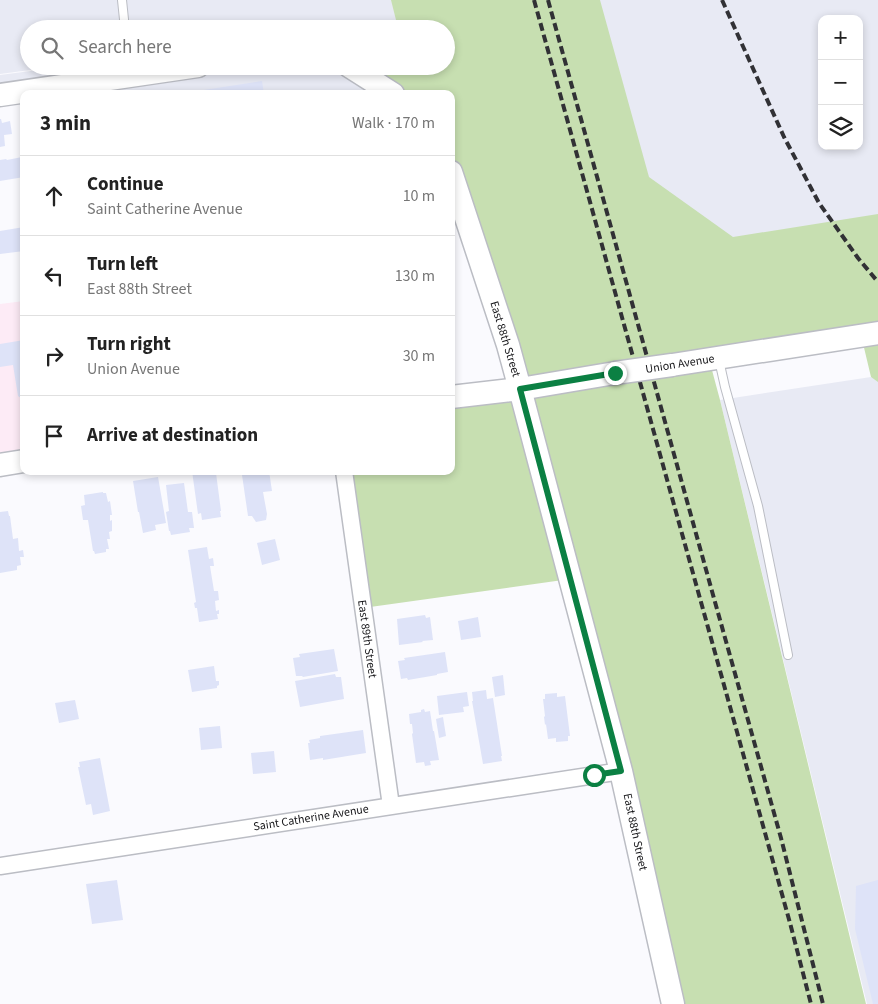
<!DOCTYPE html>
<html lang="en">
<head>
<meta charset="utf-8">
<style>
  :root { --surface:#fff; --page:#f6f6f6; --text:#222; --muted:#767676; --line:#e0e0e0 }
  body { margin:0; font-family:"Source Sans 3",sans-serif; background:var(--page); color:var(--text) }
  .controls { position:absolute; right:15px; top:15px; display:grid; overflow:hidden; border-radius:10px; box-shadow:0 2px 8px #0003 }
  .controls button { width:45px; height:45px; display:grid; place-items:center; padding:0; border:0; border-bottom:1px solid var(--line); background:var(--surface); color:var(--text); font:25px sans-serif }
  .stop { position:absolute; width:15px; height:15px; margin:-11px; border:4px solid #0b8043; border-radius:50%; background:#fff }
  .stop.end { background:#0b8043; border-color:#fff; box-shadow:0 1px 5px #0008 }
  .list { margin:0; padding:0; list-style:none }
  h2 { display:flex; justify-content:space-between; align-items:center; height:65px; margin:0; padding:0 20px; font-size:21px }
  h2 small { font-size:16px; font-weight:400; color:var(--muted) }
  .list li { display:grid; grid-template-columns:32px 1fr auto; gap:15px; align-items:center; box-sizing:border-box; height:80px; padding:0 20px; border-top:1px solid var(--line) }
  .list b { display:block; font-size:19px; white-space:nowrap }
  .list p { margin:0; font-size:16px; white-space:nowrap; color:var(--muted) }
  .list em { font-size:16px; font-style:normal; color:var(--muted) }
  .icon { flex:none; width:28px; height:28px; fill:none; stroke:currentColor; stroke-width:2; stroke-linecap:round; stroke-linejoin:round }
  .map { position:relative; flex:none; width:878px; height:1004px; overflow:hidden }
  .search { position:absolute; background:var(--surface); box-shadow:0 2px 8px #0003; left:20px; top:20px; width:435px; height:55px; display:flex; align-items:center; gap:12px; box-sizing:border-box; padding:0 18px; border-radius:28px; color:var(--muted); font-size:19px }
  .panel { position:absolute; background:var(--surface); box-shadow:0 2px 8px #0003; left:20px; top:90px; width:435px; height:385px; border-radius:10px }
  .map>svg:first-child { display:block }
</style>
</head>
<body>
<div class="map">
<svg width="878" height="1004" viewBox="0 0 878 1004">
  <rect width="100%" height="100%" fill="#fafafe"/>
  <!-- commercial -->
  <path fill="#fdebf6" d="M24 301V461L0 465V304Z"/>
  <!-- built -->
  <path fill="#e8eaf4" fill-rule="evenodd" d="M0 0H878V281L684 315 446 29 398 24 396 29H29V66H60L0 74ZM822 19H859V146H822Z
    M69 66H388L383 87 393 94H67L0 95V75Z
    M871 377 878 381V1004H867L720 400Z"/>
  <!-- green -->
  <path fill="#c7dfb1" d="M391 0H600L649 177 733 237 878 214V382L871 377 861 335 709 359 720 400 866 1004H673L570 579 363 608 344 471H451V397L519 389 451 172V94H393L383 87 388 66H446V29H396L397 24Z"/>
  <!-- building -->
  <path fill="#dee3f8" d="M262 81 264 94H184V93Z
    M0 119H1L2 123 10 121 12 134 4 135 5 146 0 147Z
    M22 157 24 177 0 181V160L6 159 7 160Z
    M24 227V251L0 254V231Z
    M24 340V398H21L18 396 13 365 0 367V344Z
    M192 471H202L203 475 216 473 221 511H220L221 517 202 520 201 513 198 514Z
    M247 471H269L272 491 263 492 267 514 266 520 256 522 252 516H248L242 475 247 474Z
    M158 477 166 523 155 525 156 530 143 533 139 512H138L133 481Z
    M184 483 188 512H192L194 528H189L190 532 171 535 170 531H169L166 512 169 511 166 485Z
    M103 492V493H106L108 502 110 501 112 515H110V521L112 520V531L109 532 110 539H107L109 549H106V552L95 554 94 551H93L88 520H83L81 506 85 505 84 495Z
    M8 511 9 516H10L13 539 18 538 19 551 23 550 24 557H20L21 565 17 566V570L0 573V512Z
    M275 539 280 560 262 565 257 543Z
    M207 547 209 559 213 558 214 566H210L214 591H218L219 600 215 601 216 611 219 610V614H217L218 619 199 622 197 608H195L194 603 196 602 188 550Z
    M425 615 426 618 430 617 433 640 422 641 423 642 399 645 397 619Z
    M478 617 481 637 461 640 458 621Z
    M334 649 338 671 303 677 302 676H296L293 658 300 657 299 654Z
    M445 652 448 672 437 674V675L408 680 407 678 401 679 398 661 405 660 404 658Z
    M214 666 216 681H219V685L217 686V688L192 692 188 670Z
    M335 674 336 677H341L344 699 300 707 295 681Z
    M503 675 505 695 495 697 492 677Z
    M486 690 487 699 493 698 502 756H501L502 761 483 764 472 701H473L472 692Z
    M467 692 469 706 463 707 464 712 439 715 437 696Z
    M557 693V697L565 696 570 736H568V741L556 742V738L548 739 546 724 545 725 544 717 545 716 543 699H545V694Z
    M75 700 79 719 59 723 55 703Z
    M424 709 425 712 430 711 433 731H434L439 760 430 761 431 765 425 766 424 762 416 763 412 734 413 733 412 724H410L409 714 421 712V710Z
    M443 717 446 736 439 738 436 719Z
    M220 726 222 748 201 750 199 728Z
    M363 730 366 753 323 760V758L310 760 308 743H310L309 740 320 738V736Z
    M274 751 276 772 253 774 251 753Z
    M100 758 110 811 93 815 91 804 86 805 78 767H80L79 762Z
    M117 880 123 920 92 924 86 884Z
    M878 880V1004H873L855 929 856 886Z"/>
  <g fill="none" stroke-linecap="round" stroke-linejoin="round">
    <defs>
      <path id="lane" d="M122 0 125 29
        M719 360 725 387 758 506 788 655"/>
      <path id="street" d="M344 471 391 806
        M0 866 621 771"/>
      <path id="secondary" d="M349 66 393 94
        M0 95 198 66
        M451 172 508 345 520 389 621 771 673 1004
        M672 365 878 333
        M451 397 520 389 615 373
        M0 465 24 461"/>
    </defs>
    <!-- lane casing -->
    <use href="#lane" stroke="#bbbdc4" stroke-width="10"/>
    <!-- street casing -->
    <use href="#street" stroke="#bbbdc4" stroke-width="19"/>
    <!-- secondary casing -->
    <use href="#secondary" stroke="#bbbdc4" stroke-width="25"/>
    <!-- lane -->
    <use href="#lane" stroke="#fff" stroke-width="8"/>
    <!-- street -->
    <use href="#street" stroke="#fff" stroke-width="16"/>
    <!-- secondary -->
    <use href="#secondary" stroke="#fff" stroke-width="22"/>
    <!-- rail -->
    <path stroke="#313135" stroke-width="4" stroke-dasharray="8 4" stroke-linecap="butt" d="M534 0 790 923 811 1004
      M548 0 715 602 781 838 823 1004
      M722 0 784 137 819 203 858 258 878 282"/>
    <defs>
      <path id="secondary-bridge" d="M615 373 672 365"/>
    </defs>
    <!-- secondary-bridge casing -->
    <use href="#secondary-bridge" stroke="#bbbdc4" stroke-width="25" stroke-linecap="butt"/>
    <!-- secondary-bridge -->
    <use href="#secondary-bridge" stroke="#fff" stroke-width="22"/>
  </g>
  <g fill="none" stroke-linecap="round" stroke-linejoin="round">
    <!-- route -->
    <path stroke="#0b8043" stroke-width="6" d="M594 775 621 771 520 389 615 373"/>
  </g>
  <g text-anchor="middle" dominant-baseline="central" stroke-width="4" stroke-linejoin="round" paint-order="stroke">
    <!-- street labels -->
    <g font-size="12" fill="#151518" stroke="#fff">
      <text transform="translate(505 339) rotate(73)">East 88th Street</text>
      <text transform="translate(680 364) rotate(-9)">Union Avenue</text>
      <text transform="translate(367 639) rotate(82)">East 89th Street</text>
      <text transform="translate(311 818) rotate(-9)">Saint Catherine Avenue</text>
      <text transform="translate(635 832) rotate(78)">East 88th Street</text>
    </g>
  </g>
</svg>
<div class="controls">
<button>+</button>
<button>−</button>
<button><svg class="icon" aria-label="layers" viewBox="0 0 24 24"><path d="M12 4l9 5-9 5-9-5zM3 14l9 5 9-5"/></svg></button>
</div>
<div class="stop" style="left:594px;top:775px"></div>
<div class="stop end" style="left:615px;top:373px"></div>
<div class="search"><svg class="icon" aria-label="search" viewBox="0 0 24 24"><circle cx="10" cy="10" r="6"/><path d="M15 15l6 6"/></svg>Search here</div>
<section class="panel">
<h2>3 min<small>Walk · 170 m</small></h2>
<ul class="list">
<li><svg class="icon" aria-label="ahead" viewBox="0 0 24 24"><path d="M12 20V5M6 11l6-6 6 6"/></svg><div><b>Continue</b><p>Saint Catherine Avenue</p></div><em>10 m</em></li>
<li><svg class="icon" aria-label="left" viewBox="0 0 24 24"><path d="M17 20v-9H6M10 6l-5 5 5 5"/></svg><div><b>Turn left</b><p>East 88th Street</p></div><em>130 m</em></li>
<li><svg class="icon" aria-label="right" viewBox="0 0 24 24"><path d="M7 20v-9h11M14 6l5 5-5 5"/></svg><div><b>Turn right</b><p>Union Avenue</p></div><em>30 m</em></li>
<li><svg class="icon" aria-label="arrive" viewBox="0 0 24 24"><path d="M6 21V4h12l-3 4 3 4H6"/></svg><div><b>Arrive at destination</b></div></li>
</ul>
</section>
</div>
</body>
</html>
